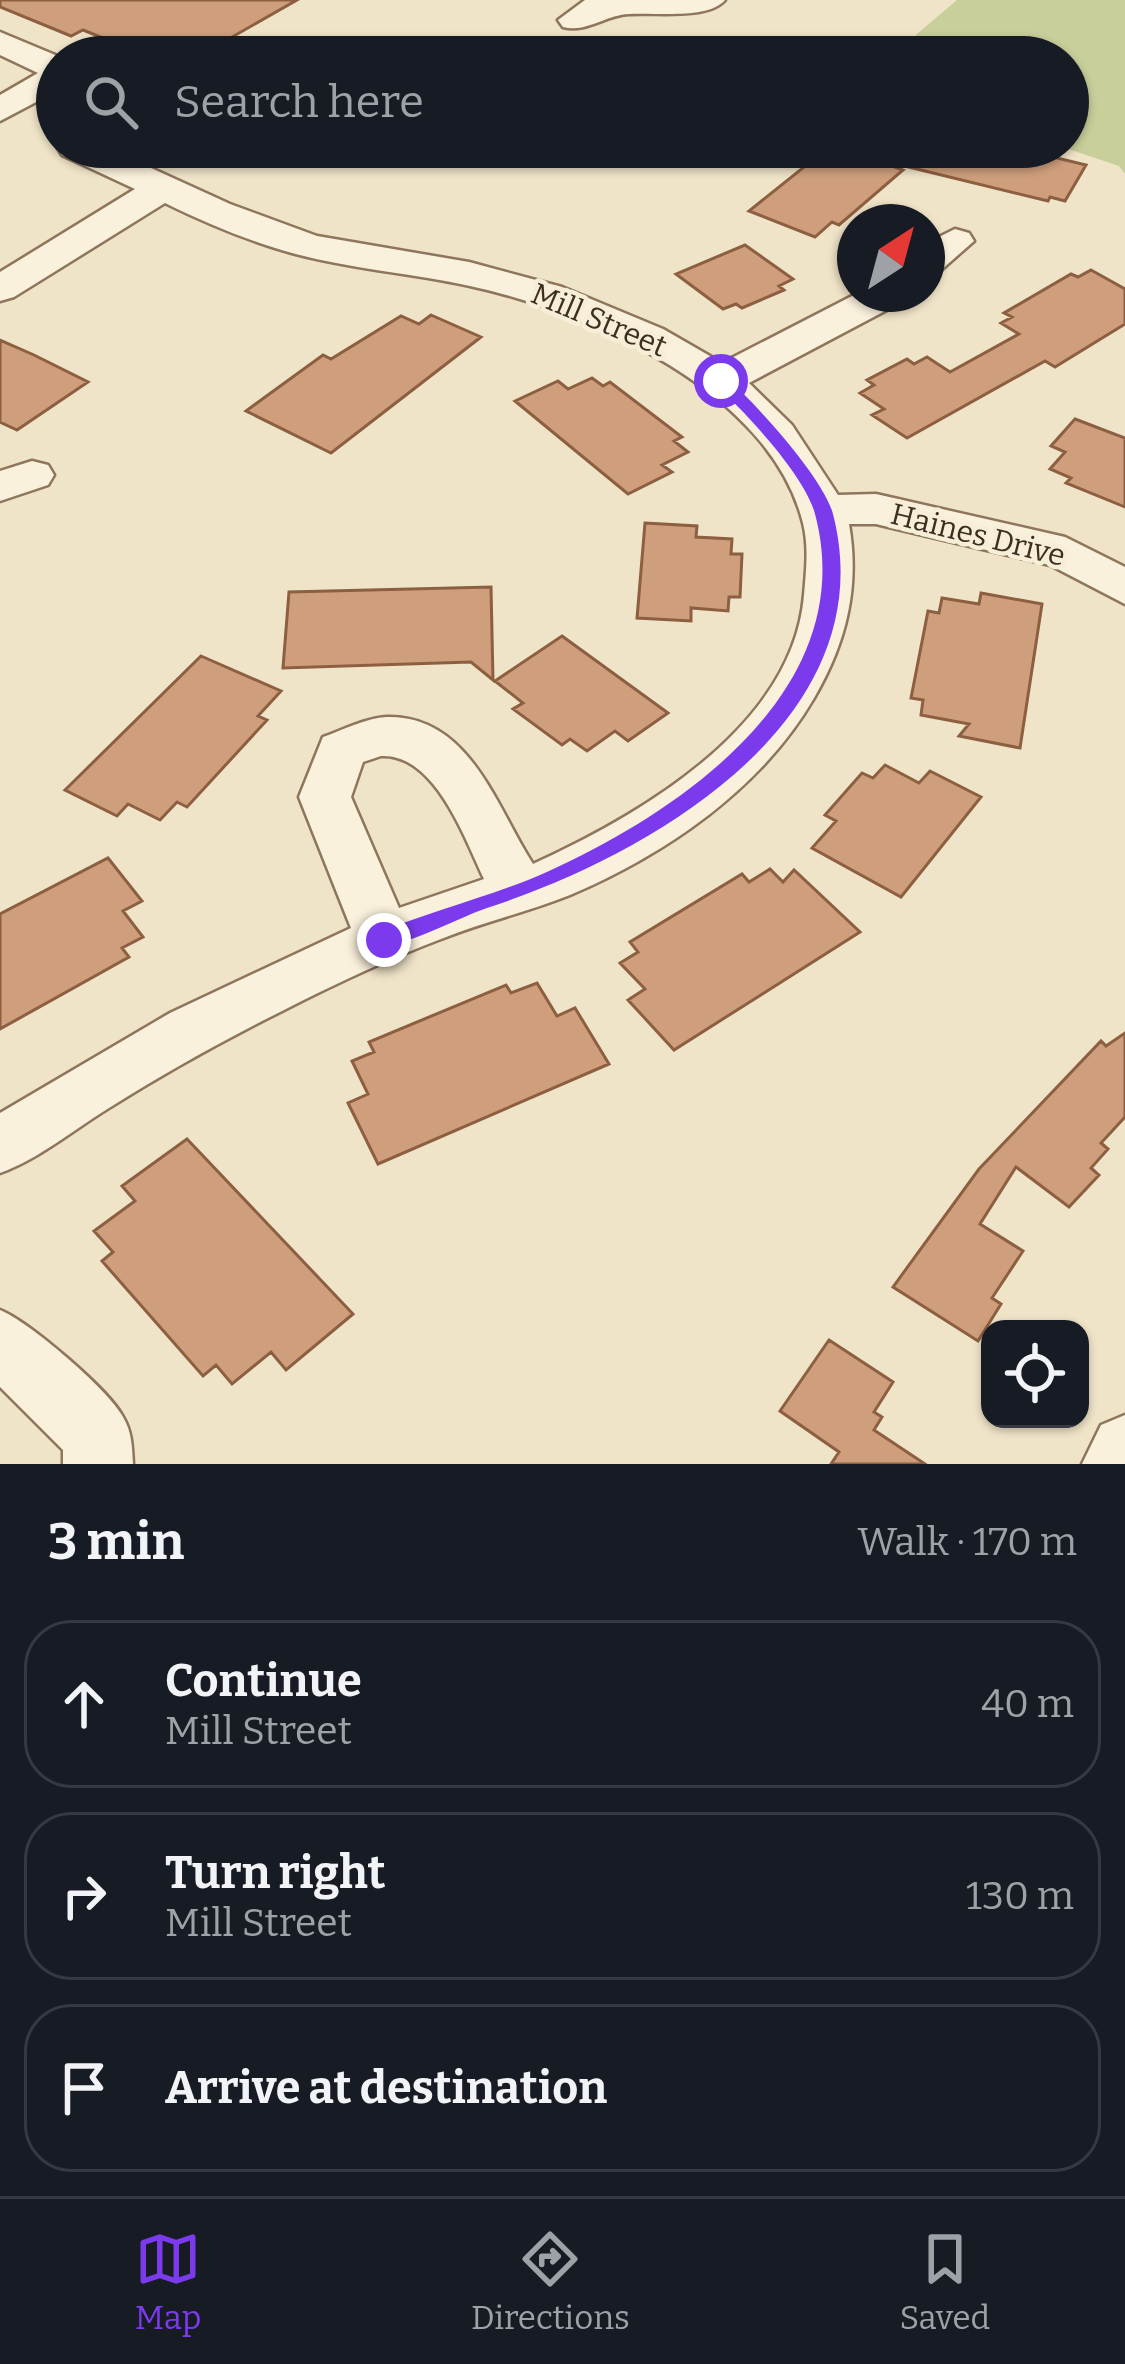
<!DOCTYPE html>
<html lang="en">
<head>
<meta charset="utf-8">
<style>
  :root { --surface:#171b24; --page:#242831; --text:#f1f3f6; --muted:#9ea1a6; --line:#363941; --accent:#7c3aed }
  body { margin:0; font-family:Bitter,serif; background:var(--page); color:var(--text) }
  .controls { position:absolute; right:36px; bottom:36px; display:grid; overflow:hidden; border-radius:24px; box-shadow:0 3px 9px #0004 }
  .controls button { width:108px; height:108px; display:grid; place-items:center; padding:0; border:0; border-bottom:3px solid var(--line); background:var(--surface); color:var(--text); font:60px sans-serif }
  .compass { position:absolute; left:837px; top:204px; width:108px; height:108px; border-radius:50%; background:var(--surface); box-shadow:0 3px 9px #0004; rotate:36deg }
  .stop { position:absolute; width:36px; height:36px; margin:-27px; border:9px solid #7c3aed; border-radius:50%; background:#fff }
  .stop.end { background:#7c3aed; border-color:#fff; box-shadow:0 3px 12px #0008 }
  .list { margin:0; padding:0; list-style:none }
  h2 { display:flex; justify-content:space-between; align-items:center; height:156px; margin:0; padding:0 48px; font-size:51px }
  h2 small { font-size:39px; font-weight:400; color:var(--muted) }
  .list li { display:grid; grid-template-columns:78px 1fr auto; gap:36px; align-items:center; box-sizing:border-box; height:168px; margin:0 24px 24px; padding:0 24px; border:3px solid var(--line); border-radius:48px }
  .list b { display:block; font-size:45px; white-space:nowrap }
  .list p { margin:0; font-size:39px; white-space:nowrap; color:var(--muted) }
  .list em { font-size:39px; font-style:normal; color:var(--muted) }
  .icon { flex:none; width:66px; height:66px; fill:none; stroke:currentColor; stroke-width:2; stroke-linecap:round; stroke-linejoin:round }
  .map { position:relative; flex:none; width:1125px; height:1464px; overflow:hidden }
  .search { position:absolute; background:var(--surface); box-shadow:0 3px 9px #0004; left:36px; right:36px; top:36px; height:132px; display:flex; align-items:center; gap:30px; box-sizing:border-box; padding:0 42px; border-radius:66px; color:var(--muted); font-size:45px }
  .sheet { height:732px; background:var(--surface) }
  nav { display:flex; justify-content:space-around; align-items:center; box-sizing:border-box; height:168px; border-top:3px solid var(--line); background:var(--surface); font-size:33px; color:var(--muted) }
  nav a { display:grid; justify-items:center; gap:6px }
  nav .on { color:var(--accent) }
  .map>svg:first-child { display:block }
</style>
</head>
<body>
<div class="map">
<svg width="1125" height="1464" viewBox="0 0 1125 1464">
  <rect width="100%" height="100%" fill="#f0e4c8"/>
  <!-- green -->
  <path fill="#c9cf9b" d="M957 0H1125V174L1119 166 1062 147H1068V57H890Z"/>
  <!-- building -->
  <path fill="#cf9f7d" stroke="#8d5f41" stroke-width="3" d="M0 0H297L197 57H150L83 30 71 36 0 7Z
    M829 147H841L903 170 839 225 832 222 815 237 749 211Z
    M878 147H1012L1086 165 1065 201 1050 197 1048 201 876 159Z
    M745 245 793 279 779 286 784 290 742 308 736 304 723 309 676 274Z
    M1091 270 1125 289V324L1055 367 1045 361 907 438 872 415 884 409 860 393 874 385 867 380 907 359 914 364 927 357 950 372 1019 334 1001 323 1012 317 1004 313 1071 274 1078 277Z
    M431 315 481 337 331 453 246 411 323 355 331 359 401 316 419 324Z
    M0 340 34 355 88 382 17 430 0 422Z
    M592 378 603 386 610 382 682 437 674 441 688 452 662 465 672 472 628 494 515 401 558 381 568 389Z
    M1075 419 1125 438V507L1066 483 1071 478 1050 469 1065 452 1051 446Z
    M645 523 697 526 696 537 732 539 731 554H742L740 597H729L728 611 691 608V621L637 618Z
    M491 587 493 680 471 662 283 668 289 592Z
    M981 593 1042 604 1020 748 959 736 969 724 921 715 923 700 911 698 928 611 939 613 942 598 979 604Z
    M562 636 668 713 628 741 615 731 587 751 570 739 562 745 513 709 523 703 495 681Z
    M201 656 281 691 258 716 267 720 187 807 177 802 160 820 128 804 117 816 65 790Z
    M885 765 919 783 930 771 981 797 901 897 812 848 836 821 825 815 862 773 873 778Z
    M108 858 142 901 123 911 143 937 122 948 129 957 0 1029V914Z
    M770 869 783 882 794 870 860 932 674 1050 628 1000 645 989 620 963 638 952 630 942 742 874 749 882Z
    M537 983 557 1016 575 1008 609 1064 378 1164 348 1103 368 1094 352 1061 374 1052 369 1042 506 985 511 993Z
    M1125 1033V1117L1101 1143 1108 1149 1091 1168 1099 1175 1069 1207 1016 1167 980 1224 1023 1251 992 1298 1001 1304 978 1341 893 1287 979 1169 1101 1041 1106 1046Z
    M187 1139 353 1314 286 1370 271 1352 232 1384 216 1365 203 1376 102 1261 113 1252 94 1231 135 1201 122 1186Z
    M829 1340 893 1382 874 1412 882 1417 874 1430 925 1464H831L839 1452 780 1411Z"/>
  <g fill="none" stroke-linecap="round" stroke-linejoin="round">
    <defs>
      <path id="minor" d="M585 0H725C708 20 655 12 629 14 605 15 587 33 563 27L558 20Z
        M0 32 60 57 57 91 0 121V95L38 73 0 55Z
        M57 147H105L230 204 317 236 469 262 562 287 663 329 722 363 856 294H906L900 303 749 383 792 425 838 495 876 494 1065 537 1125 567V604L1050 565 876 524H849C860 588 846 643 814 698 761 789 666 854 570 895 528 912 483 922 441 939 388 959 335 984 284 1010 224 1040 166 1072 109 1108 73 1130 39 1159 0 1173V1113L170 1013 351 928 299 797 323 737C343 730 366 718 387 717 470 715 497 809 533 864 640 815 793 727 804 595 806 571 809 547 803 523 770 391 590 312 470 286 411 273 350 269 292 253 248 241 206 223 165 203L14 297 0 301V272L135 189 62 155ZM381 756C435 753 465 839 484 879L399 908 351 797 363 762Z
        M955 229 969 233 974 241 941 270 927 274V243Z
        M32 461 48 465 54 475 48 485 0 501V471Z
        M0 1310C28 1321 109 1390 123 1417 132 1432 132 1447 133 1464H63V1450L0 1387Z
        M1125 1415V1464H1082L1101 1425Z"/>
    </defs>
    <!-- minor casing -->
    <use href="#minor" stroke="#8d765c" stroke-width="5"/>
    <!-- minor -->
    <use href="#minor" fill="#faf1dc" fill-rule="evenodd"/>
  </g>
  <!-- route -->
  <path fill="#7c3aed" d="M715 377H726C755 403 823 477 833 514 886 720 650 855 487 908 462 916 397 951 376 946V934C432 910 494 896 549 871 685 809 861 687 815 514 805 475 744 411 715 384Z"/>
  <g text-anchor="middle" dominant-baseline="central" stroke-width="9" stroke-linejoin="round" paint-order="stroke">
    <!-- street labels -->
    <g font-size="30" fill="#3d2e20" stroke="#f7eed8">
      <text transform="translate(599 320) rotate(23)">Mill Street</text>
      <text transform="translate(978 535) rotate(14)">Haines Drive</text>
    </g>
  </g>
</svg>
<div class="controls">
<button><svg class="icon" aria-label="locate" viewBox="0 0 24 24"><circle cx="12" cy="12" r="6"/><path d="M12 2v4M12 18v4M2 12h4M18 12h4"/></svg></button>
</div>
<svg class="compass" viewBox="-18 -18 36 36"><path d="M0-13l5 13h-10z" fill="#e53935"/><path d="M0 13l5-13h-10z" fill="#9ea1a6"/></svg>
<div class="stop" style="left:721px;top:381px"></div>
<div class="stop end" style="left:384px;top:940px"></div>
<div class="search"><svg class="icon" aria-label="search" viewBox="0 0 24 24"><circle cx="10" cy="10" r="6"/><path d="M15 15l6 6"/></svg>Search here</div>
</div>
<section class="sheet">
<h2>3 min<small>Walk · 170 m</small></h2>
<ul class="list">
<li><svg class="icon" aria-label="ahead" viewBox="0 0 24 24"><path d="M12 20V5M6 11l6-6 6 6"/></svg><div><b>Continue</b><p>Mill Street</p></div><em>40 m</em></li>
<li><svg class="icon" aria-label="right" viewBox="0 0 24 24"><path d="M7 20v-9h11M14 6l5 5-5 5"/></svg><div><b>Turn right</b><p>Mill Street</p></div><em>130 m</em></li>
<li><svg class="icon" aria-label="arrive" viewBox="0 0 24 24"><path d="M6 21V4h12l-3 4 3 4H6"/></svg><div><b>Arrive at destination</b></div></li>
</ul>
</section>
<nav>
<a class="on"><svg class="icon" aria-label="map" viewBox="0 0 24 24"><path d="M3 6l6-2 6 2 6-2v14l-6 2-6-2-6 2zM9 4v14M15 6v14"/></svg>Map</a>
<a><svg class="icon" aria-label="directions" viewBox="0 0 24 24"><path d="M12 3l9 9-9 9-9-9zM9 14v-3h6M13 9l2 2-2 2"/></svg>Directions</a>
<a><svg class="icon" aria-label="saved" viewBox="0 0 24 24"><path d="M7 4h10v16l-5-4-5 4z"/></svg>Saved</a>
</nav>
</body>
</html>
